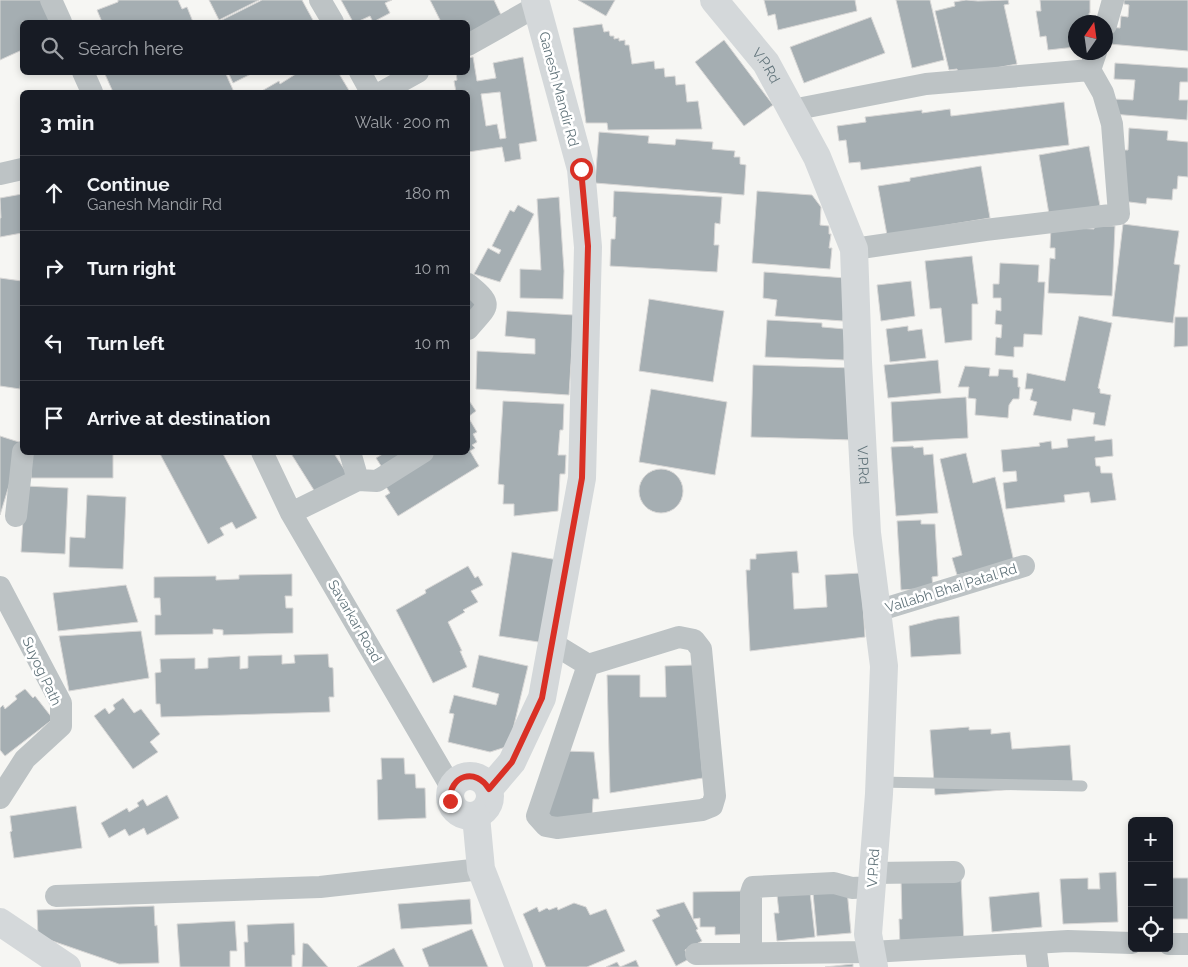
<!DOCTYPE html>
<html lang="en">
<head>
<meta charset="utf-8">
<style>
  :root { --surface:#171b24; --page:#20242c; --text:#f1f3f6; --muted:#9ea1a6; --line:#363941 }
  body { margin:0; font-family:Raleway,sans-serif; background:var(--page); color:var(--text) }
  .controls { position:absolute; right:15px; bottom:15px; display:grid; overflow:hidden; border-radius:8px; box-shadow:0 2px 8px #0003 }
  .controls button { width:45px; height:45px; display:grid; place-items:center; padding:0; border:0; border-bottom:1px solid var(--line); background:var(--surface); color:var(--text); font:25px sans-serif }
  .compass { position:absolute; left:1068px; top:15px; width:45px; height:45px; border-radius:50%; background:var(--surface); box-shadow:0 2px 8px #0003; rotate:13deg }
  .stop { position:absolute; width:15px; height:15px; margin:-11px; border:4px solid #d93025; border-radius:50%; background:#fff }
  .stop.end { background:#d93025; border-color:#fff; box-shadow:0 1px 5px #0008 }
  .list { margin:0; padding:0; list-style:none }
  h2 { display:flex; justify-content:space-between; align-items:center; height:65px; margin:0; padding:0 20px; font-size:21px }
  h2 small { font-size:16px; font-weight:400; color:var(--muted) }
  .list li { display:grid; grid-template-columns:32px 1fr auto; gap:15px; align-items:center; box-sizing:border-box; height:75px; padding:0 20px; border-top:1px solid var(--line) }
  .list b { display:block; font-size:19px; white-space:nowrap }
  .list p { margin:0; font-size:16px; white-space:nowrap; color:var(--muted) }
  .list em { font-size:16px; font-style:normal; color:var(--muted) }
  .icon { flex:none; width:28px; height:28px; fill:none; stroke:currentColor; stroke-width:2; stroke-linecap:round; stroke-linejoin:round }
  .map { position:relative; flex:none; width:1188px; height:967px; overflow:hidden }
  .search { position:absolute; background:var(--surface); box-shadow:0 2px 8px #0003; left:20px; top:20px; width:450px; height:55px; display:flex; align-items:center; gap:12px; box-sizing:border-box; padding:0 18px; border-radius:8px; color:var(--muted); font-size:19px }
  .panel { position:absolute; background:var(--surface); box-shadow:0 2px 8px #0003; left:20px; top:90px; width:450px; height:365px; border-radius:8px }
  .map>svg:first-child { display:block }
</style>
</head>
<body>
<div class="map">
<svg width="1188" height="967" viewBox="0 0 1188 967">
  <rect width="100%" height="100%" fill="#f6f6f3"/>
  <!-- building -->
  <path fill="#a5aeb2" stroke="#d8d7d6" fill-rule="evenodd" d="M0 0H48L58 22H22V50L0 60Z
    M118 0H178L182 9 187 7 193 22H102L97 10 118 2Z
    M209 0H259L219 20Z
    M262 0H302L314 22H218Z
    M341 0H392L385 3 390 13 373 22 370 16 357 22H353Z
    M430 0H494L502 17 468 39V22H441Z
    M578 0H615L606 16Z
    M764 0H855L857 11 778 30 775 14 768 16Z
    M896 0H930L944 60 912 68Z
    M966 0 978 1 1008 0 1009 4 1004 5 1017 64 958 75 957 69 949 70 935 11 955 6 954 2Z
    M1040 0H1090V13H1089L1090 22H1076V47L1048 50 1046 36 1040 37 1036 11H1041Z
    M1124 0H1188V51L1109 44 1110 27 1120 28 1121 16 1128 17 1129 5 1124 4Z
    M871 17 885 53 804 83 790 47Z
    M602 24 604 32 609 31 610 36H614V39L619 38V41L625 40V45H629L632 64 654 61 655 69 664 68 665 77 675 76 676 85 685 84 687 102 698 101 702 129 608 130 607 123H586L573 28Z
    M724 40 773 105 744 126 695 62Z
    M473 57 477 81 496 78 493 63 523 57 537 141 519 144 521 159 505 162 502 147 468 152V92H452H456L454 81 457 80 456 72H468V58ZM500 92 506 138 500 139 497 124 486 126 481 94Z
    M1115 63 1188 68V82H1180L1179 100H1188L1187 120 1112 114 1113 99 1133 100 1135 80 1114 79Z
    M104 72H225L234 92H113Z
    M228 72H255L233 83Z
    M299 72H338L350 92H260L279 81 280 84Z
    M1064 102 1069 145 861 170 860 162 849 163 846 140 839 141 837 126 866 122 865 117 922 110V113L950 109 951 116Z
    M1129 128 1168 131 1167 140 1188 142V177L1178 176 1177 189H1173L1172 200 1147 198 1146 204 1121 201V150H1128Z
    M599 132 649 136 648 143 675 145 676 139 713 142 712 149 735 151 734 157H740V164L746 165 744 195 595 183Z
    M1089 146 1100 206 1049 214 1039 155Z
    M981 166 990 218 887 235 878 186 910 181V178Z
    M614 191 722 197 720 224 715 223 714 245H719L717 272 610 266 611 239H615L616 217H613Z
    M757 191 812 195 821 207 820 225 829 226V234H831L829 248H832L830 269 752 263Z
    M22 194V233L0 237V218H1L0 198Z
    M559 197 564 271 563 299 520 298V269L541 270 537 199Z
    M518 205 534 214 500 282 474 274 488 248 499 254 501 250 492 246 510 210 514 212Z
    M1123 224 1179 231 1174 264 1180 265 1173 323 1112 316Z
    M1094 226H1115L1112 296 1048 293 1050 258 1055 259V248H1050L1051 227 1094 229Z
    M972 256 978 304H972V340L945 343 941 308 930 309 925 261Z
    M1000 263 1039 265 1038 282H1045L1042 335 1024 334 1023 347H1014V357L995 355 996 337 1001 338 1002 325 995 324 996 310 1001 311V298H993V284H999Z
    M764 272 846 278 843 321 775 316 777 300 763 298Z
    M0 278 22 281V369L20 389 0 386Z
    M911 281 915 316 881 321 877 285Z
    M468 289 480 309 468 324Z
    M649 299 724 311 713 382 639 371Z
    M507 311 574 315 569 395 476 389 477 351 535 354V339L505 336Z
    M1079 316 1112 323 1098 388 1100 389V393L1111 395 1105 426 1093 424 1095 413 1073 409 1071 421 1033 415 1037 402 1030 400 1033 389H1025L1027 373 1065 381Z
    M1175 317H1188V346L1174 347Z
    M767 320 822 323V327L845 329 844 360 765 357Z
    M908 326V331L922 329 926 358 890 362 886 329Z
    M938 360 941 393 888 398 884 365Z
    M753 365 855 368 853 440 751 437Z
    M965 366 990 368 989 376H998L999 369 1013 370V377L1018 378V387H1020L1019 399H1013L1009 405 1008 418 975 415 976 399 968 398 969 387H958Z
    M651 389 727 402 715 475 639 462Z
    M966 397 968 438 893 442 891 402Z
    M468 399 476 411 468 417Z
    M503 401 564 404 563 430H560L558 455H566L565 474H560L558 511 514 516V504H503L504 485 498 484Z
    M468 417 477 432 473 434 477 442 472 445 475 448 470 451 479 466 398 516 385 496 390 493 383 482 432 452H468Z
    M0 436 22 443 0 515Z
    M1095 436V441L1112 439 1113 456 1095 458 1096 466H1100L1101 473H1112L1116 500 1091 503 1089 492 1064 495 1065 502 1006 509 1003 483 1017 481 1016 471 1003 472 1001 450 1040 446 1039 443 1051 441 1052 449 1068 447 1067 439Z
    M913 446 914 448 923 447 924 455 933 454 938 513 896 516 891 447Z
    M31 452H113V478H31Z
    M159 452H222L257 518 236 529 232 522 220 528 224 535 208 544Z
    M290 452H333L348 475 317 495Z
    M386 452H418L385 472 376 458Z
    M966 453 973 483 995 477 1014 562 957 575 952 558 962 555 940 459Z
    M639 491a22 22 0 1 1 44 0a22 22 0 1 1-44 0Z
    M25 486 68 488 65 554 21 552Z
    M87 495 126 497 123 569 69 567 70 537 85 538Z
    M921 520V524H935L938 576 932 577 933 588 901 590 897 521Z
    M797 551 799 573H792L794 609 827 607 825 575 861 573 865 637 750 651 746 570H750V559H756V554Z
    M512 552 558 560 545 643 499 636Z
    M468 566 475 578 478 576 483 585 471 591 478 602 463 610 465 612 448 622 462 651H460L467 667 433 683 396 610 426 593 425 590Z
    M292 574V596H285L286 608H293V633L223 635V630L213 629V634L155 635V615H161L160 598H154V577L216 576V580L239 579V575Z
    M126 585 138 622 58 631 53 593Z
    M959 616 961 654 911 657 909 626 937 619Z
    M141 631 149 678 69 691 59 636Z
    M328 654 329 667 333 668 334 697H329L330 712 161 717 160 704H156L155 673 161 672 160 659 195 658V669L208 668V658L240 656V669L248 668V656L282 655V664L295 663 294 655Z
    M479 655 528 666 509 746 490 752 448 742 454 714 449 713 454 695 496 705 499 694 472 687Z
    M693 665 703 778 610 793 607 675H640V697H666L665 666Z
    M25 689 33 698 35 696 53 719 5 756 0 750V708L3 705 5 709 17 699 15 696Z
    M123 698 134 713 141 709 160 734 150 742 158 752 133 769 94 716 105 708 109 714 115 709 113 705Z
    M969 727V730L991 729V734L1010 732 1012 749 1070 745 1073 785 935 795 930 730Z
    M564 751 594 752 599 799H593L592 819 546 818Z
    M381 758H404L405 774H415L416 788H425L426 818 378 820 377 780 382 779Z
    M167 795 179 818 147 835 144 828 129 836 125 829 109 838 101 823 127 808 129 812 139 806 137 803 143 799 147 806Z
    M76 806 82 848 14 858 10 832 12 831 10 816Z
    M1116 872 1118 922 1063 924 1060 879 1088 878V889H1100L1099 873Z
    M961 877 964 944 900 946 899 919H902L901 879Z
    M1169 878H1188V919H1169Z
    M847 890 851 933 817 936 813 893Z
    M744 891 745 934 715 935V927H700V918L693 919V892Z
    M810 892 815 937 777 941 774 913H779L777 895Z
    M1039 892 1042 927 992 932 989 897Z
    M470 899 472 924 401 929 398 904Z
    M684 902 698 929 696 930 702 941 685 950 689 959 676 966 652 920 660 916 656 910Z
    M574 903 586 907 590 915 606 909 625 951 587 967H546L523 914 537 907 539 912 547 908 549 910 557 907 558 910Z
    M154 906 155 926 157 925 159 963 119 964 38 936 37 910Z
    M235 921 237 951H230V967H180L177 924Z
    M294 923 295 955H292V967H245L244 942H248L247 925Z
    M472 929 488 967H429L422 949Z
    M303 943 308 944 328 967H302Z
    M394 948 404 967H357Z
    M636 960 639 967H606L617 962 620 967Z
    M853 964V967H825Z"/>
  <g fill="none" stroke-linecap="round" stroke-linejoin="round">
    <!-- lane -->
    <path stroke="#bdc3c5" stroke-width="11" d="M879 782 1082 786"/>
    <!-- street -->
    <path stroke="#bdc3c5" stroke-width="22" d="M51 0 61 22
      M320 0 333 22
      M1106 25 1113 0
      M468 45 537 6
      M83 72 92 92
      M360 72 371 92
      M382 92 418 72
      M792 110 926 84 1090 70 1096 52
      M0 174 22 169
      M854 249 985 230 1119 214 1112 124 1103 93 1090 70
      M468 284C495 306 488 305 468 329
      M262 452 291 513 451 787
      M350 452 358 480
      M291 513 358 480 377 481 423 452
      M16 516 23 452
      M0 587 61 703V726L25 759 0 798
      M877 611 1024 566
      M552 643 588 665 679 637 694 640 701 649 715 796 712 806 702 810 557 828 546 826 537 816 588 665
      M873 873 954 872
      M56 896 320 887 481 869
      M1035 943 1038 967
      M1169 944H1188
      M751 953V893L753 887 834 883 852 888 872 887
      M696 954 871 952 1068 941 1132 943"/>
    <!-- secondary -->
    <g stroke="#d4d8da" stroke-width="28">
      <path id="s1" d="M714 0 766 63 817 157 854 249 858 362 867 533 884 666 879 794 868 934 874 967"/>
      <circle cx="470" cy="796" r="20"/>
      <path d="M489 789 512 762 542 698 582 478 588 247 581 169 535 0"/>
      <path d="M476 816 481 869 519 967"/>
      <path d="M0 922 67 967"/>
    </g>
  </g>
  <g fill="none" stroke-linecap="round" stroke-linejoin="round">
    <!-- route -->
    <path stroke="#d93025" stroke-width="6" d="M450 801C449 775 476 767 489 789L512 762 542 698 582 478 588 246 581 169"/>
  </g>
  <g text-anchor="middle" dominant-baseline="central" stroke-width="5" stroke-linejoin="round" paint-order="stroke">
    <!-- street labels -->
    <g font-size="14" fill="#63757c" stroke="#fff">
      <text stroke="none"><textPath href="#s1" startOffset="84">V.P.Rd</textPath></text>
      <text transform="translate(559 89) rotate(75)">Ganesh Mandir Rd</text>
      <text stroke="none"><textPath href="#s1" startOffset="504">V.P.Rd</textPath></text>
      <text transform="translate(951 588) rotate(-17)">Vallabh Bhai Patal Rd</text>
      <text transform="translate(355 621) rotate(60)">Savarkar Road</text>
      <text transform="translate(42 671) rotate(65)">Suyog Path</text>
      <text transform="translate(873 868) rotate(-86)">V.P.Rd</text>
    </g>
  </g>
</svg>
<div class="controls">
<button>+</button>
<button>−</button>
<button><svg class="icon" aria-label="locate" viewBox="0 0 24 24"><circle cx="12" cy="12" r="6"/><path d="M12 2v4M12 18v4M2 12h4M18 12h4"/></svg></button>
</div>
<svg class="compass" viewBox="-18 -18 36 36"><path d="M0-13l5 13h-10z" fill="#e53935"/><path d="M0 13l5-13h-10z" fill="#9ea1a6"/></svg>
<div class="stop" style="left:581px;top:169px"></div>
<div class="stop end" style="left:450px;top:801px"></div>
<div class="search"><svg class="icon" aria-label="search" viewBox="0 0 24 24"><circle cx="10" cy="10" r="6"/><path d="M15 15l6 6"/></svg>Search here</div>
<section class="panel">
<h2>3 min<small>Walk · 200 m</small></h2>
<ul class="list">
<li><svg class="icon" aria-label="ahead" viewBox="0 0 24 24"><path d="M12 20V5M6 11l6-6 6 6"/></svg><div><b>Continue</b><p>Ganesh Mandir Rd</p></div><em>180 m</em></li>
<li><svg class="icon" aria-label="right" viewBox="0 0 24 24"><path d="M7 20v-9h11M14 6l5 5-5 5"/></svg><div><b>Turn right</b></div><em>10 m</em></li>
<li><svg class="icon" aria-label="left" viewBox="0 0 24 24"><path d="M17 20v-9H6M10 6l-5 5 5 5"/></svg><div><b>Turn left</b></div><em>10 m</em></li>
<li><svg class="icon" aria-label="arrive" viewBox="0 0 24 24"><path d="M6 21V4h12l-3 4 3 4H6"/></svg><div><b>Arrive at destination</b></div></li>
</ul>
</section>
</div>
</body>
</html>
